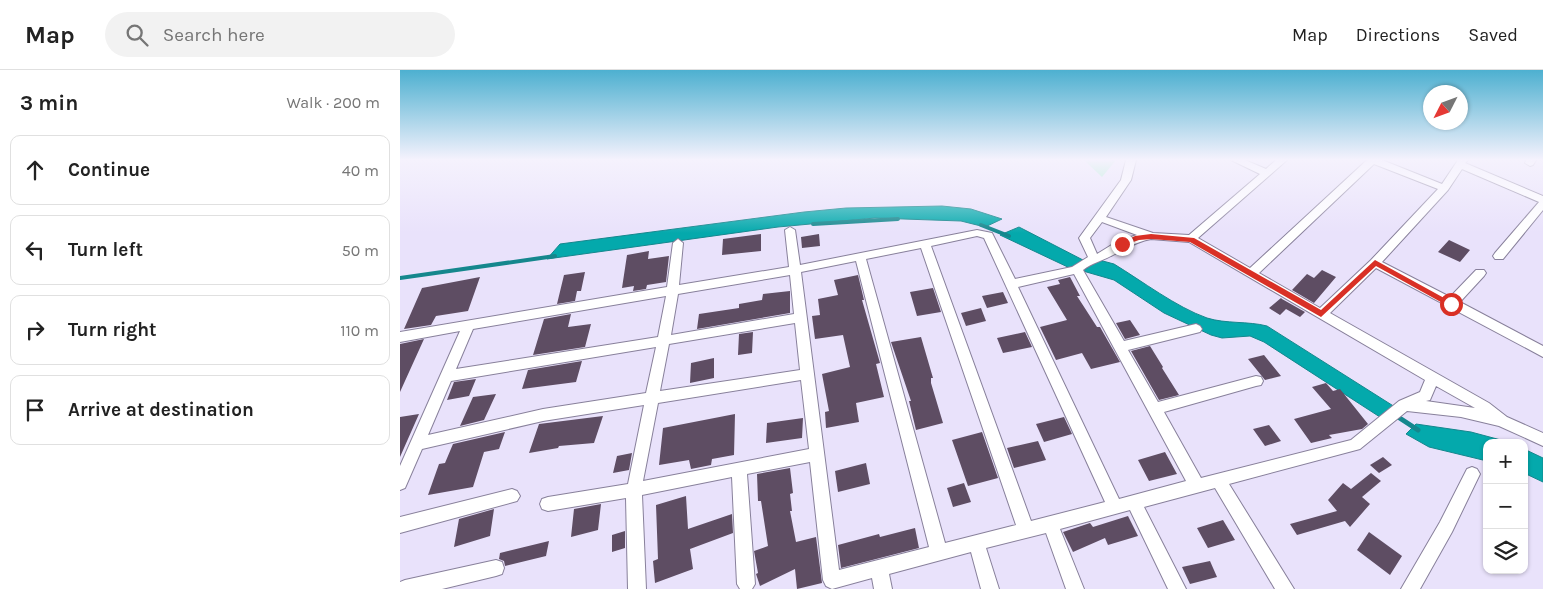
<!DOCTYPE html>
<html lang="en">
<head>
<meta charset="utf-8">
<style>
  :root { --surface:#fff; --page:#f2f2f2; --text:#222; --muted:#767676; --line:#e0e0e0 }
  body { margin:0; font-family:Karla,sans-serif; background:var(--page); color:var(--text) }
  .controls { position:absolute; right:15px; bottom:15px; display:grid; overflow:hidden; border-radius:10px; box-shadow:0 1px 4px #0004 }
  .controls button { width:45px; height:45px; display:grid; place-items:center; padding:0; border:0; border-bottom:1px solid var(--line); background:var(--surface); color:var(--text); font:25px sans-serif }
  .compass { position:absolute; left:1023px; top:15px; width:45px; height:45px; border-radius:50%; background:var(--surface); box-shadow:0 1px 4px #0004; rotate:228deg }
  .stop { position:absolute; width:15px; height:15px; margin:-11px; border:4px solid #d93025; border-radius:50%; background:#fff }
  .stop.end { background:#d93025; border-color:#fff; box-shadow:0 1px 5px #0008 }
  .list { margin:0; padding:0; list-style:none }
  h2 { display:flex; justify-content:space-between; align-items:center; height:65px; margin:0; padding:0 20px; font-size:21px }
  h2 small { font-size:16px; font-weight:400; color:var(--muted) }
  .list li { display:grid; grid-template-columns:32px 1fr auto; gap:15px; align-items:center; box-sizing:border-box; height:70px; margin:0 10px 10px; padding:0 10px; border:1px solid var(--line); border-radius:10px }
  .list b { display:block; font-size:19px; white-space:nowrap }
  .list em { font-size:16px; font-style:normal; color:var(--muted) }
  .icon { flex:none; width:28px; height:28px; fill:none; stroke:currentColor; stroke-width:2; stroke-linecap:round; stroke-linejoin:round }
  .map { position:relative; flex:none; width:1143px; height:519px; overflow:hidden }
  header { display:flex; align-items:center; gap:30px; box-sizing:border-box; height:70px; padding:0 25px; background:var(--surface); border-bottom:1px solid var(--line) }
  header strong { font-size:24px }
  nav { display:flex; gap:28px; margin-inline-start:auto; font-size:18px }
  .search { width:350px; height:45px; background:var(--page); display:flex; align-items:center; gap:12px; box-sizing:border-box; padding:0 18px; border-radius:28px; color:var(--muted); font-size:19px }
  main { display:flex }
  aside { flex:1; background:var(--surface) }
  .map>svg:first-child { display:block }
</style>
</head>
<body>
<header>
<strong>Map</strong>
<div class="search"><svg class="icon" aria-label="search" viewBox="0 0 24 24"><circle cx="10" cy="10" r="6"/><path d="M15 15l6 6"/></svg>Search here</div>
<nav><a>Map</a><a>Directions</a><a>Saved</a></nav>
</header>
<main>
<aside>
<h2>3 min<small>Walk · 200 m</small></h2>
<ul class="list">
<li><svg class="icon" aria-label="ahead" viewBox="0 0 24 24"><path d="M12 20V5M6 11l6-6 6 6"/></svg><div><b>Continue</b></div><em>40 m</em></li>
<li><svg class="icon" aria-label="left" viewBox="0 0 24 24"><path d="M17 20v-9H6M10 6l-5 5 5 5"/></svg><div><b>Turn left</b></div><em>50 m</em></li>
<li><svg class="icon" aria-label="right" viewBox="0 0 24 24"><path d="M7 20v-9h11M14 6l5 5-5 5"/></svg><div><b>Turn right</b></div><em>110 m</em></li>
<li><svg class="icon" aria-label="arrive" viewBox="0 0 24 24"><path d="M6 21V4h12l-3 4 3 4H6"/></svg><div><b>Arrive at destination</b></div></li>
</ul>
</aside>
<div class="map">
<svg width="1143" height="519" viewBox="0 0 1143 519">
  <rect width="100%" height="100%" fill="#e9e2fb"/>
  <!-- green -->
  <path fill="#9aeec4" d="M684 90H716L702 107Z"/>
  <!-- water -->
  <path fill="#04a9ac" stroke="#15878d" d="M542 136 571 139 602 149 585 157 561 151 475 148 378 157 147 189 160 174 404 142 446 138Z
    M619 157 683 190 672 199 600 165Z
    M699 190 714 194C742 211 776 237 807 248 826 254 848 251 867 256L995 337 983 349 864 272 850 266 822 268 811 265 764 243 714 210 683 201Z
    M1016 354 1071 362 1112 373H1087V391L1029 377 1006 364Z
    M1124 379 1143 388V412L1124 403Z"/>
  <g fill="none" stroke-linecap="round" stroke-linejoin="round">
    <!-- stream-far1 -->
    <path stroke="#15878d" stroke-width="4" d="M413 154 498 149
      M581 155 609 166
      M0 208 155 186"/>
    <!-- stream -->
    <path stroke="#15878d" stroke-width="5" d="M995 345 1018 360"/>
  </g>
  <!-- building -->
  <path fill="#5e4d63" d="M361 164V181L322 185 323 169Z
    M419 164 420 176 402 178 401 167Z
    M1049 170 1070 180 1060 192 1038 182Z
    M249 181 248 189 269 186 266 212 247 215 246 219 233 221 234 216 222 218 227 185Z
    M922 200 936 207 914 233 892 220 907 204 914 208Z
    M185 202 181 221H177L175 231 157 234 164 205Z
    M458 205 464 230H462L480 293 476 294 484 327 456 333 459 352 426 358 425 342 429 341 422 304 450 297 443 265 415 269 412 246 420 245 418 229 438 225 434 210Z
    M80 207 68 241 36 246 31 255 4 259 22 218Z
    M670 207 680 226H677L697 257H700L720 292 691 299 682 283 656 290 640 257 667 250 647 217 660 214 658 210Z
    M533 218 541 242 517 246 510 222Z
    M390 221V243L297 259 299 244 339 238V234L362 230 363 224Z
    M603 222 608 233 587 238 582 226Z
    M881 228 882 229 905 242 900 247 886 239 880 245 869 238Z
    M581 238 586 251 566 256 561 243Z
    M171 244 168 257 191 254 185 277 133 285 144 249Z
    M730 250 740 265 725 269 716 253Z
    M353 262 352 283 338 285 339 264Z
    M625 262 632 277 603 283 597 268Z
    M521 267 533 308H531V313L543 353 516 360 509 331H511L491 272Z
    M24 269 0 322V274Z
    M750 276 763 297 762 298 779 325 759 330 731 281Z
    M864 285 881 306 865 310 848 289Z
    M314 288V308L290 313 291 293Z
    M182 291 176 312 122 319 128 300Z
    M76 309 69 326 47 330 54 312Z
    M926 313 933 321 940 319 968 354 962 359 929 365 932 368 911 373 894 349 931 339 912 317Z
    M96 324 84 350 60 356 73 327Z
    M19 344 0 387V347Z
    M335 344 334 385 312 389 311 395 291 399 289 390 259 395 263 358Z
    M203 346 194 373 159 376 158 378 129 383 139 354Z
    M664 347 672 364 644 372 636 354Z
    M403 348 402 368 366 373 367 353Z
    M869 355 881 371 865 376 853 359Z
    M105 362 99 379 84 382 73 417 28 425 39 394 45 393 53 374Z
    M582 362 598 408 568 416 552 370Z
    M638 371 646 390 614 398 607 378Z
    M765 382 777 404 749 411 738 390Z
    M232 383 229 400 213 403 217 386Z
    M983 387 992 395 979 403 970 395Z
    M466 393 470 414 438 422 435 401Z
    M390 398 393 423 390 424 392 441H390L396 472 416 467 422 513 397 519 395 499 360 516 356 504 358 503 354 481 368 476 361 431H358L357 404Z
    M971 403 981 411 962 427 970 434 950 457 945 451 897 465 890 454 937 441 928 430 943 413 951 419Z
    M564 413 571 432 553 437 547 418Z
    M286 426 288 459 332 444 333 463 290 479 293 499 255 513 253 491 258 489 256 435Z
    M201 434 198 460 171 467 174 439Z
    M94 439 90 466 54 477 59 449Z
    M728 446 738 466 708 475 705 468 673 482 663 462 690 453 693 457Z
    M823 450 835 470 808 478 797 458Z
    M515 458 519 478 441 498 438 475 479 464 480 467Z
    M225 461V478L212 482V465Z
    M969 462 1002 486 990 505 957 480Z
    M149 471 146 486 105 496 104 491 99 489 100 483Z
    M810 491 817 507 790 514 782 497Z"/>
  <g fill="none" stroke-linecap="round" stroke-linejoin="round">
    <defs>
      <path id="minor" d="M726 90H736L731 110 706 147 753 163 789 165 860 104 831 90H845L866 99 876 90H887L798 168 850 198 967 90H982L1042 114 1058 90H1068L1065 93 1143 126V140L1103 189H1095L1093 186 1095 183 1139 132 1062 99 1048 120 982 192 1050 227 1076 200H1084L1086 203 1084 206 1060 232 1143 276V287L976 198 930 243 1089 333 1107 347 1143 363V376L1099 356 1061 347 1007 341 960 379 829 414 894 519H875L815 418 744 437 786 519H768L730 440 660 459 684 519H666L646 463 586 478 599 519H581L571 482 489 504 492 519H474L472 508 432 519 426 516 423 510 410 392 347 404 355 514 352 519H340L337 514 332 407 242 425 246 519H228L226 428 148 441 142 439 140 434 142 429 148 427 228 414 244 335 143 351 22 379 5 418 0 420V396L60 261 0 272V262L267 217 273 173 278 169 283 173 279 215 389 197 385 160 390 157 395 160 400 195 577 160 592 163 615 209 672 197 688 187 679 168 721 110ZM974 94 1038 119 971 190 920 238 859 203ZM702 152 737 165 718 171 697 184 690 168ZM577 166 584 168 705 432 631 451 531 176ZM751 169 789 172 1025 310 1020 322 999 331 951 370 801 408 764 342 856 316 861 315 863 311 861 307 856 306 758 332 728 280 800 262 802 259 800 256 796 254 724 271 683 200C692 193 702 191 711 186 725 179 735 172 751 169ZM521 178 616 455 545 473 466 189ZM456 191 529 477 439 500 401 202ZM674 204 786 411 719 429 618 217ZM390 205 394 244 271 265 278 224ZM266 226 258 267 56 299 73 259ZM395 253 400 300 260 321 269 274ZM256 277 246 323 143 339 28 365 51 311ZM401 310 409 379 243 411 258 333ZM1036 316 1075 338 1026 331 1030 330Z
        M1126 90H1136L1133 95 1130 96 1125 93Z
        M1072 397 1077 399 1080 404 1052 462 1020 519H1001L1040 452 1067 399Z
        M112 419 117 421 120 426 117 431 0 463V447Z
        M96 490 102 492 104 498 102 504 96 506 42 519H0V512L5 510Z"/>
    </defs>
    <!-- minor casing -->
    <use href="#minor" stroke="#88809b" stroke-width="2"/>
    <!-- minor -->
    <use href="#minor" fill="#fff" fill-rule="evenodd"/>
  </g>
  <!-- sky -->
  <linearGradient id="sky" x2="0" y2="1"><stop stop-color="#4db0d0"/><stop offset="0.55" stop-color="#f5f2fd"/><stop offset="1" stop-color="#f5f2fd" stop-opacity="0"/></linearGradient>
  <rect width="1143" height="163" fill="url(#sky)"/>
  <!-- route -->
  <path fill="#d93025" d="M751 164 794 168 921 240 975 190 1055 234 1051 236H1048L976 196 921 247 790 172 751 169 739 170 722 176 719 174 735 166Z"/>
</svg>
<div class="controls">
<button>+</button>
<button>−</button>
<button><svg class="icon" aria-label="layers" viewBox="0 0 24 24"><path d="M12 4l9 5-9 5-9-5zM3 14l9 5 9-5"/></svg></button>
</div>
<svg class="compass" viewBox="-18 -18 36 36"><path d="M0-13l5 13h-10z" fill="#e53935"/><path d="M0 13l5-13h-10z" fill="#767676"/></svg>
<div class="stop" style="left:1051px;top:234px"></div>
<div class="stop end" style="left:722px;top:174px"></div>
</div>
</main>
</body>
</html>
